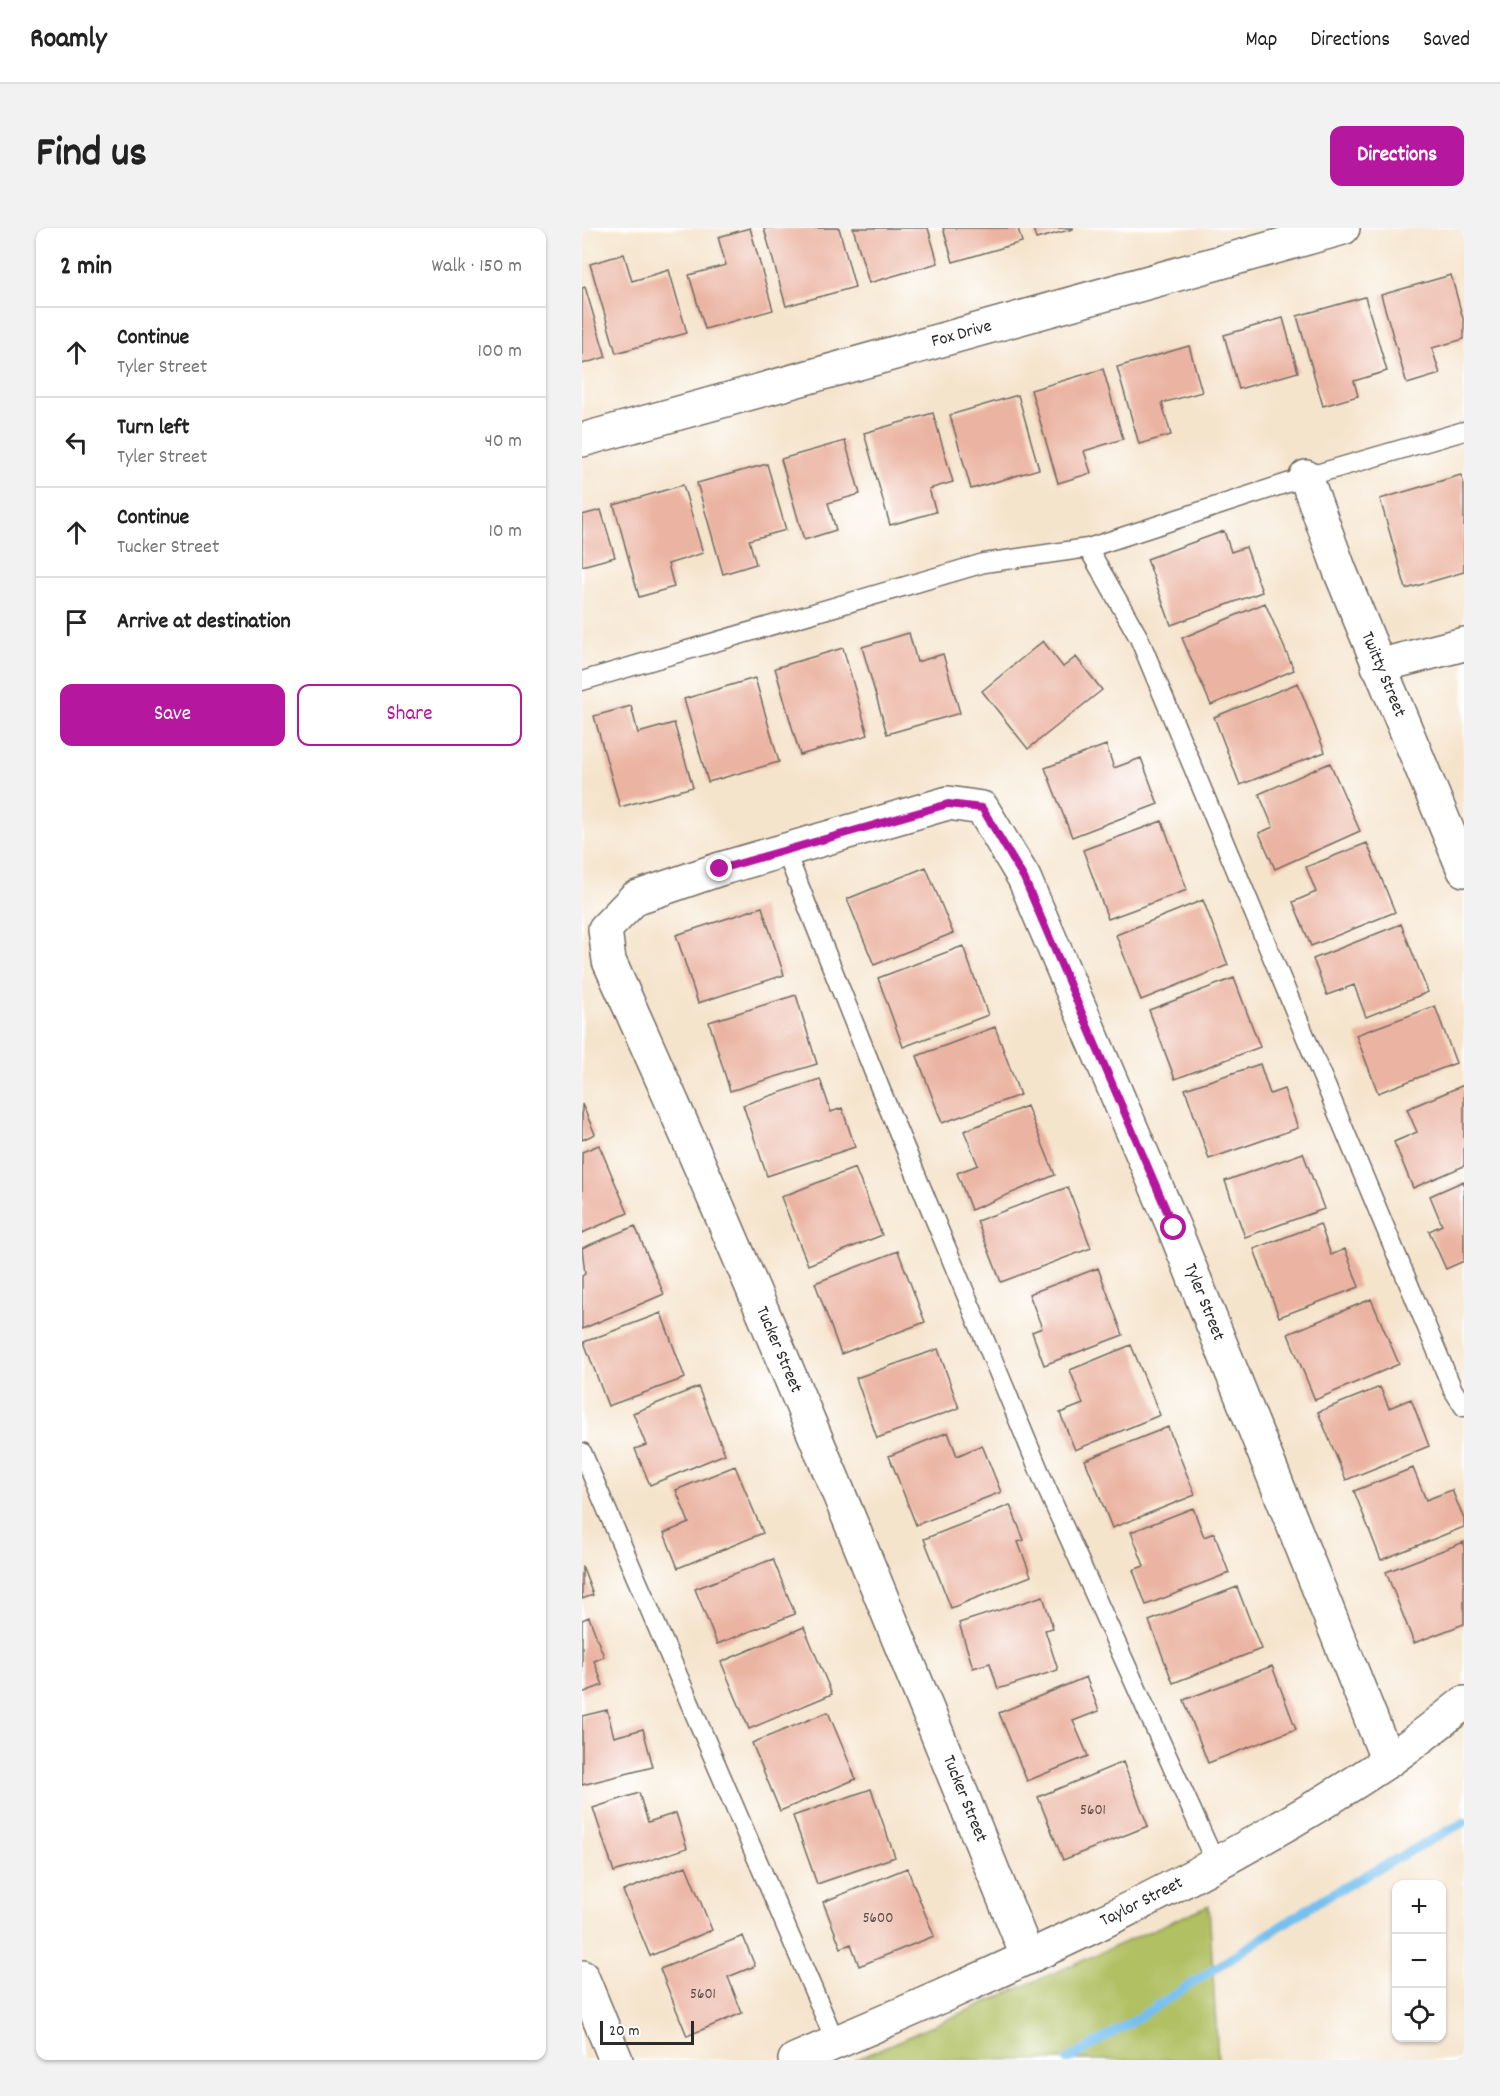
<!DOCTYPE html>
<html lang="en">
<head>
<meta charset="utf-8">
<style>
  :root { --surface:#fff; --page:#f2f2f2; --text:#222; --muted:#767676; --line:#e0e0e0; --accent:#b5179e }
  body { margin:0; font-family:Dekko,sans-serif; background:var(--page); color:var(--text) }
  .controls { position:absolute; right:18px; bottom:18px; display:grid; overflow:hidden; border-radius:12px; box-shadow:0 2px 4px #0004 }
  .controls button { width:54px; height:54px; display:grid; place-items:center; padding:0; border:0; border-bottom:2px solid var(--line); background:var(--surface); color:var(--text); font:30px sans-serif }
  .scale { position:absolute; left:18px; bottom:15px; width:94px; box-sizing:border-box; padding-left:6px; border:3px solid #2b2b2b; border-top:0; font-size:16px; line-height:21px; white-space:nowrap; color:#2b2b2b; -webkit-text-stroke:4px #fff; paint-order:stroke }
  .stop { position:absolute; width:18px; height:18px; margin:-14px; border:4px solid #b5179e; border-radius:50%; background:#fff }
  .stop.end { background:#b5179e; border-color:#fff; box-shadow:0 2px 6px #0008 }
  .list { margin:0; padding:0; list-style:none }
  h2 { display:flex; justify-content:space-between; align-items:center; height:78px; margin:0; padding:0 24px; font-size:26px }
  h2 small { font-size:20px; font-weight:400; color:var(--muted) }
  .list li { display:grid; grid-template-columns:39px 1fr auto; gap:18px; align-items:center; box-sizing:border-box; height:90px; padding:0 24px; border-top:2px solid var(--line) }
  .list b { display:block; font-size:22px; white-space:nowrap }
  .list p { margin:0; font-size:20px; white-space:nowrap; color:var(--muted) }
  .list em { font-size:20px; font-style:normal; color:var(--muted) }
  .actions { display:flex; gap:12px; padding:18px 24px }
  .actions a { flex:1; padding:14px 0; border:2px solid var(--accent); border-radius:12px; text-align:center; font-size:21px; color:var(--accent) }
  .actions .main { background:var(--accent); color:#fff }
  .icon { flex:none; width:33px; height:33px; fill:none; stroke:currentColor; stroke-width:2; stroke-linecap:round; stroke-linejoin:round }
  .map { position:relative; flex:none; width:882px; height:1832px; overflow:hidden; border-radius:12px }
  header { display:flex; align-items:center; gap:36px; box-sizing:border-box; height:84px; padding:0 30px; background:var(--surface); border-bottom:2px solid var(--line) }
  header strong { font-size:28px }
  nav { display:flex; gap:33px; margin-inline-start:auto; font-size:21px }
  .intro { display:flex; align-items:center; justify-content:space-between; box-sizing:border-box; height:144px; padding:0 36px }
  h1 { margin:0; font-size:42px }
  .button { padding:15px 27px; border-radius:12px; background:var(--accent); color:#fff; font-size:21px; font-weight:700 }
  main { display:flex; gap:36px; padding:0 36px }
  aside { flex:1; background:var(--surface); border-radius:12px; box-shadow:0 2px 4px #0004 }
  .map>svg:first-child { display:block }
</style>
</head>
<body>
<header>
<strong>Roamly</strong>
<nav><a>Map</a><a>Directions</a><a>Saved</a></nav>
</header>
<div class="intro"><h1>Find us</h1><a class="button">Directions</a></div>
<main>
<aside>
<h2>2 min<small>Walk · 150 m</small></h2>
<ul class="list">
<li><svg class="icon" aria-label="ahead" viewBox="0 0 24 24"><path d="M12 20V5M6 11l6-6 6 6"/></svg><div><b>Continue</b><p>Tyler Street</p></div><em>100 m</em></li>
<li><svg class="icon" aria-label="left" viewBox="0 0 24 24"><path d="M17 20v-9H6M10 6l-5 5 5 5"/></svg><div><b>Turn left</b><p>Tyler Street</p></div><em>40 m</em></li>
<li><svg class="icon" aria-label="ahead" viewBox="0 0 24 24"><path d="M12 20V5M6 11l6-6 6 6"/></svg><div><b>Continue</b><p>Tucker Street</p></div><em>10 m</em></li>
<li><svg class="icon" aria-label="arrive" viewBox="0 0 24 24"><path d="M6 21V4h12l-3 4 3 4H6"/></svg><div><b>Arrive at destination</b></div></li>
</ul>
<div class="actions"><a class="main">Save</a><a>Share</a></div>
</aside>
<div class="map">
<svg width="882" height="1832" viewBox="0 0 882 1832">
  <rect width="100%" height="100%" fill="#fff"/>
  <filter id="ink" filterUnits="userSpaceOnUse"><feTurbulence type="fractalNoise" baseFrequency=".0167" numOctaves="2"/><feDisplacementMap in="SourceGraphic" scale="12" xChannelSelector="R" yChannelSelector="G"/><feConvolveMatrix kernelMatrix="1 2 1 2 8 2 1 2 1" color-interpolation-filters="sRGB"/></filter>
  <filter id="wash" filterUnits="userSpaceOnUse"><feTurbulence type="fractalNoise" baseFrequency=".008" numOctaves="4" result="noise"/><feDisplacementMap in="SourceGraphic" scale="24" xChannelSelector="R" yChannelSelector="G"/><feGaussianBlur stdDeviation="1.35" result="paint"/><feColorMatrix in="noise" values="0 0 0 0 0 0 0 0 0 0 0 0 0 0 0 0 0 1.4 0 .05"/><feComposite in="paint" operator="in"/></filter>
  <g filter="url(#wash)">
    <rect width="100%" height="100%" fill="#f5e4cc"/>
    <!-- green -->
    <path fill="#b0c062" stroke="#6e7646" stroke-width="1.5" d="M627 1677 636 1832H273Z"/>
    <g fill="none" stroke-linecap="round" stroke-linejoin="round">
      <!-- stream -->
      <path stroke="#75bfee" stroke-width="9" d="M485 1832 550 1794 742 1670 882 1594"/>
    </g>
    <g id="blocks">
      <!-- building -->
      <path fill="#ebb4a2" d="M168 0 191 82 123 101 107 47 144 37 136 9Z
        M182 0H257L273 59 204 78Z
        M271 0H346L356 35 287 55Z
        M361 0H436L440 14 371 34Z
        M451 0H491V1L454 11Z
        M42 26 50 53 87 42 105 105 34 125 8 36Z
        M869 47 882 94V111L850 120 858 146 825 156 799 67Z
        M3 59 24 129 0 136V60Z
        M783 69 805 143 772 153 776 168 741 178 715 88Z
        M701 90 716 144 657 161 642 107Z
        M607 118 620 164 580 175 589 207 557 216 535 139Z
        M521 141 541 211 502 223 509 245 476 255 449 162Z
        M436 167 457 241 389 261 368 187Z
        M351 185 371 254 347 261 354 284 308 297 282 205Z
        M263 213 278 266 246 275 254 302 222 312 199 231Z
        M185 236 204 302 167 312 174 336 141 346 115 255Z
        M879 247 882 256V344L824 361 798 271Z
        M101 257 121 325 86 336 92 359 57 369 32 277Z
        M19 282 33 329 0 338V287Z
        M642 303 649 324 664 319 680 364 589 397 565 331Z
        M683 375 712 442 629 477 600 410Z
        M327 405 335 434 361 426 378 485 305 506 280 419Z
        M461 413 481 439 494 429 520 462 446 521 400 463Z
        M261 420 286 507 218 527 193 440Z
        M173 450 197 534 126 554 102 471Z
        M716 455 743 524 658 557 632 489Z
        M49 478 56 505 92 495 111 559 38 579 12 488Z
        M524 517 532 540 559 530 576 576 490 609 463 540Z
        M748 535 778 603 693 641 677 605 691 599 677 566Z
        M580 593 605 662 526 691 501 622Z
        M785 615 813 684 729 718 711 674 734 664 724 639Z
        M344 639 371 705 292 737 265 671Z
        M621 672 646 737 559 772 534 707Z
        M180 679 202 747 116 775 94 707Z
        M819 696 846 764 784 789 772 757 745 767 731 731Z
        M381 718 406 787 321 819 296 750Z
        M652 750 678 819 593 851 567 782Z
        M214 767 235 836 148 863 127 794Z
        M853 778 874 835 796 865 774 807Z
        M413 799 438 867 360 895 335 828Z
        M678 836 688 866 702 861 716 900 627 931 603 861Z
        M238 851 249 884 260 880 273 919 185 948 161 877Z
        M882 857V938L831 960 812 914 835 904 825 881Z
        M0 876 13 906 0 912Z
        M445 878 473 947 389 982 375 945 396 937 382 903Z
        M17 917 46 985 0 1005V924Z
        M721 925 742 981 663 1009 643 953Z
        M273 940 300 1007 226 1037 199 969Z
        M882 953V1033L864 1041 847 1003 860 997 848 968Z
        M486 959 509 1020 419 1054 395 993Z
        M738 996 749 1027 763 1021 777 1059 697 1089 672 1021Z
        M53 998 82 1066 0 1101V1048L3 1046 0 1020Z
        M316 1023 343 1094 259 1126 233 1055Z
        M516 1040 541 1107 462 1137 450 1104 460 1100 447 1066Z
        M789 1071 817 1136 733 1172 706 1106Z
        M79 1085 103 1150 26 1178 2 1114Z
        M549 1117 578 1187 493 1222 478 1185 501 1176 488 1142Z
        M356 1121 377 1180 295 1210 274 1150Z
        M116 1159 143 1226 68 1257 53 1221 64 1217 51 1185Z
        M798 1159 807 1180 829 1171 847 1218 764 1252 736 1184Z
        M586 1199 613 1267 530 1300 503 1232Z
        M366 1204 375 1228 400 1217 419 1264 334 1297 307 1228Z
        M153 1238 181 1305 96 1340 82 1305 107 1295 94 1262Z
        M831 1240 844 1272 870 1262 882 1291V1299L799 1332 772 1263Z
        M428 1277 442 1312 436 1314 449 1348 369 1380 342 1311Z
        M611 1280 622 1309 632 1305 647 1345 564 1377 551 1342 562 1338 549 1304Z
        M882 1314V1396L832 1415 804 1344Z
        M191 1331 213 1386 135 1416 113 1361Z
        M0 1338 11 1367 0 1371Z
        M655 1359 679 1421 591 1455 567 1393Z
        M461 1368 471 1400 463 1402 476 1442 416 1461 408 1435 391 1440 377 1395Z
        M7 1389 22 1429 12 1433 21 1457 0 1465V1392Z
        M222 1399 250 1466 167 1501 139 1434Z
        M690 1438 714 1501 626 1535 602 1472Z
        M504 1449 517 1483 491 1493 506 1528 445 1553 417 1485Z
        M25 1482 32 1509 61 1501 71 1539 0 1557V1488Z
        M246 1484 274 1551 198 1583 170 1515Z
        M541 1534 566 1598 481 1632 456 1569Z
        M289 1561 313 1629 235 1656 211 1588Z
        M57 1565 66 1594 94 1585 105 1620 32 1644 11 1580Z
        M104 1638 130 1702 68 1728 41 1663Z
        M325 1640 352 1708 277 1738 269 1716 259 1720 241 1674Z
        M161 1708 173 1738 146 1749 160 1785 105 1808 78 1741Z"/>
    </g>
  </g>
  <g filter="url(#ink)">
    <use href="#blocks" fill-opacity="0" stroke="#726c63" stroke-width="1.5"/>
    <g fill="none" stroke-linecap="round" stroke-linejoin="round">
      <defs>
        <path id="lane" d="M506 320 724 249 882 203
          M0 453 402 335 506 320 557 410 871 1162 882 1179
          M203 622 298 860 464 1259 634 1636
          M0 1224 254 1815"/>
        <g id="street">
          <path id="s1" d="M0 212 761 0"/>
          <path id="s2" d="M724 249 758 343 882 642"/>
          <path d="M796 438 882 416"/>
          <path id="s3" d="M446 1730C311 1396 176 1061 27 733L23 701 53 670 138 641 366 575 400 580 442 650 592 1000 806 1533"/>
        </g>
        <g id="secondary">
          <path d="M0 1749 34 1832"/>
          <path id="s4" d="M213 1832C416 1745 621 1656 806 1533 832 1515 857 1495 882 1475"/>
        </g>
      </defs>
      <!-- lane casing -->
      <use href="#lane" stroke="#726c63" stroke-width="21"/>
      <!-- street casing -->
      <use href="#street" stroke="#726c63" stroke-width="36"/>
      <!-- secondary casing -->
      <use href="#secondary" stroke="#726c63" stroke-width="36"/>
      <!-- lane -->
      <use href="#lane" stroke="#fff" stroke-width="18"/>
      <!-- street -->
      <use href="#street" stroke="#fff" stroke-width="33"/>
      <!-- secondary -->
      <use href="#secondary" stroke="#fff" stroke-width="33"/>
    </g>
  </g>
  <g fill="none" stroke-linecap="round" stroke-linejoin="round" filter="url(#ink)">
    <!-- route -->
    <path stroke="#b5179e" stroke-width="8" d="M138 641 366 576 400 580 442 650 592 1000"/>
  </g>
  <g text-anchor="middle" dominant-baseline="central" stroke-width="4.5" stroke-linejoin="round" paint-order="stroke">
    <!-- number labels -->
    <g font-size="15" fill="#5b4d49">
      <text x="511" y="1583">5601</text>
      <text x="296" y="1691">5600</text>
      <text x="121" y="1767">5601</text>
    </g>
    <!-- street labels -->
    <g font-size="18" fill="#2b2b2b" stroke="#fff">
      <text stroke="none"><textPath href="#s1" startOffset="394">Fox Drive</textPath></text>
      <text stroke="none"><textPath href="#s2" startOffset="212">Twitty Street</textPath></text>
      <text stroke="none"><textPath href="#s3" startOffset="2061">Tyler Street</textPath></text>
      <text transform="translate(196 1122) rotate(67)">Tucker Street</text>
      <text transform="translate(382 1571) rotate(68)">Tucker Street</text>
      <text stroke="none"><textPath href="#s4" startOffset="381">Taylor Street</textPath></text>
    </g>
  </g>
</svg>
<div class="controls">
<button>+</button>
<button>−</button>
<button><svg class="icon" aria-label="locate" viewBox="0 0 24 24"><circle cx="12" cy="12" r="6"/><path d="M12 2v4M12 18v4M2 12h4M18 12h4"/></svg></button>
</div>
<div class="scale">20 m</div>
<div class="stop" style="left:592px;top:1000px"></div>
<div class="stop end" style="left:138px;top:641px"></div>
</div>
</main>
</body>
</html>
